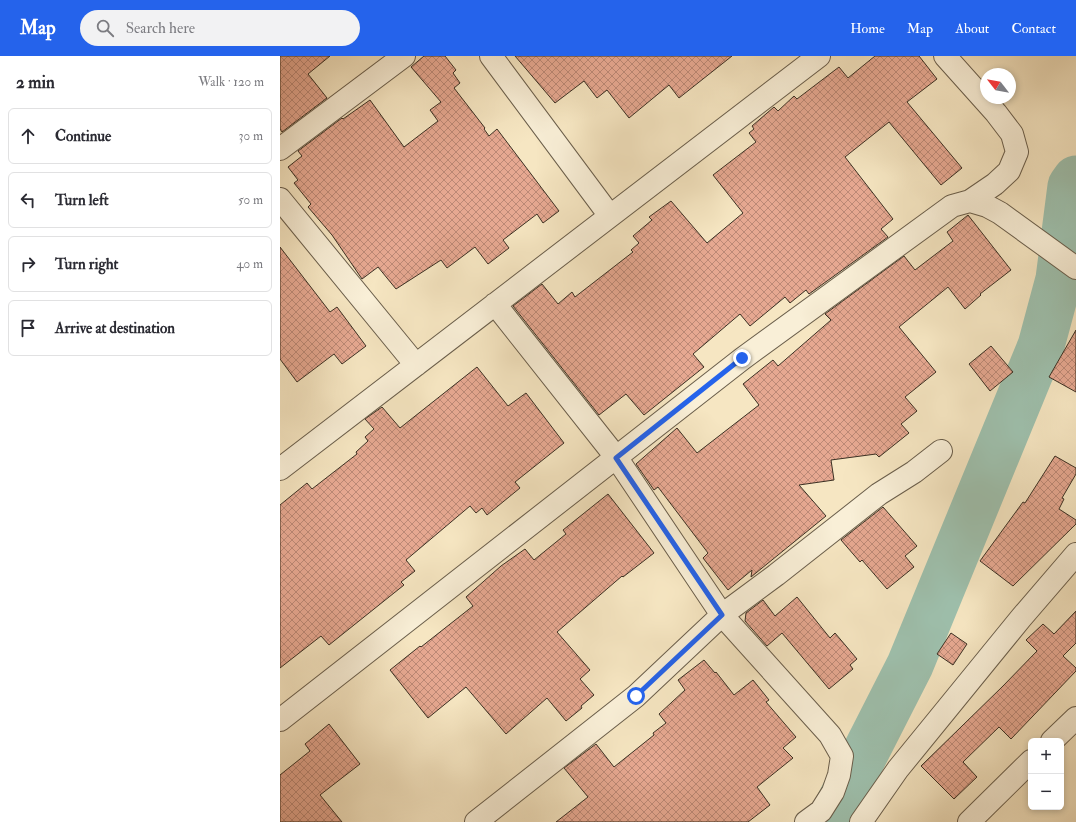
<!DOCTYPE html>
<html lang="en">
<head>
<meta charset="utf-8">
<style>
  :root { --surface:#fff; --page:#f2f2f3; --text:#2b2b33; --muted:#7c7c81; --line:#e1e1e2; --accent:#2563eb }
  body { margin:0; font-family:"IM FELL Double Pica",serif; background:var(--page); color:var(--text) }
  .controls { position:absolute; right:12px; bottom:12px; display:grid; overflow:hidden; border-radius:6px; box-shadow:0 2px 6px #0003 }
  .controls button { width:36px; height:36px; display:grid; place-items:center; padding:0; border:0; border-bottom:1px solid var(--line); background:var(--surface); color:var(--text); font:20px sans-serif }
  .compass { position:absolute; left:700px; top:12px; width:36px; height:36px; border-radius:50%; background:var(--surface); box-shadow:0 2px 6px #0003; rotate:301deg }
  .stop { position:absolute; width:12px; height:12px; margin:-9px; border:3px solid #2563eb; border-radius:50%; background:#fff }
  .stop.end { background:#2563eb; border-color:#fff; box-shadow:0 1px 4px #0008 }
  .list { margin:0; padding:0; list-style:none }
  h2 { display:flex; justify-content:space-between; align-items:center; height:52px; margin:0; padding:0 16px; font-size:17px }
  h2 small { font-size:13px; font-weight:400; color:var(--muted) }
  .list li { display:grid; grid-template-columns:26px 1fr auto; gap:12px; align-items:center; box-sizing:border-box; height:56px; margin:0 8px 8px; padding:0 8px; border:1px solid var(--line); border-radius:6px }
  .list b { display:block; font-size:15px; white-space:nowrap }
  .list em { font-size:13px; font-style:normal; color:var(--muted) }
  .icon { flex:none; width:22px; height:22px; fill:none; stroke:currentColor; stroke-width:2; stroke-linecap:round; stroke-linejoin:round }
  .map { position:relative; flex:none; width:796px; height:766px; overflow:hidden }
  header { display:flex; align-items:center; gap:24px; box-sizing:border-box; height:56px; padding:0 20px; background:var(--accent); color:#fff }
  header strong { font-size:19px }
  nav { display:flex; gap:22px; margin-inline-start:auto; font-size:14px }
  .search { width:280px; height:36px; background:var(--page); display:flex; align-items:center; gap:10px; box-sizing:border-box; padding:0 14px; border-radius:22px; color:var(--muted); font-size:15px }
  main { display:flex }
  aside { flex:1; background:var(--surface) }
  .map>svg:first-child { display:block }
</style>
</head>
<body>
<header>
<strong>Map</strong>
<div class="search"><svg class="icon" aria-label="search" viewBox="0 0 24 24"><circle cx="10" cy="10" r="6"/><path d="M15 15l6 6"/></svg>Search here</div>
<nav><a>Home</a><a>Map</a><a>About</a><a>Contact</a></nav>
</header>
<main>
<aside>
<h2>2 min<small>Walk · 120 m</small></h2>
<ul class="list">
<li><svg class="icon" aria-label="ahead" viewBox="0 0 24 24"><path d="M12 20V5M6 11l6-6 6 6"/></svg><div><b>Continue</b></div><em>30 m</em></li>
<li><svg class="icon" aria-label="left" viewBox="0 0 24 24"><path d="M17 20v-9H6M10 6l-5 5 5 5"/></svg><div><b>Turn left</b></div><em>50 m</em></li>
<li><svg class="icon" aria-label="right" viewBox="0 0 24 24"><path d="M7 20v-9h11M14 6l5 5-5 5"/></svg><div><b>Turn right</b></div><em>40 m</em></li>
<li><svg class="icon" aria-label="arrive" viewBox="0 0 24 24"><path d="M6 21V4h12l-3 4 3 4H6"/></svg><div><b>Arrive at destination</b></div></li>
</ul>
</aside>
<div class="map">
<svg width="796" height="766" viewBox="0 0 796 766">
  <defs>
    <pattern id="building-cross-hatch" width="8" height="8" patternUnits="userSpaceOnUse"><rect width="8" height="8" fill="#e6a891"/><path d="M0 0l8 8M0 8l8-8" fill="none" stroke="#bc8976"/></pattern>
  </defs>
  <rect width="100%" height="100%" fill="#f6e6c2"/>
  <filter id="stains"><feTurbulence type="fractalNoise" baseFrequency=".005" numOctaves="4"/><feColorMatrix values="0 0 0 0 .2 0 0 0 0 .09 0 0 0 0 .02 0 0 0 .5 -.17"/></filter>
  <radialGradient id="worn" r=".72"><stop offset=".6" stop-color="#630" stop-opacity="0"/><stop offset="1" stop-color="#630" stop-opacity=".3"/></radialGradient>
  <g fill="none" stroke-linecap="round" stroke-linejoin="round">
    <!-- river -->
    <path stroke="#9ec0ad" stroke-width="47" d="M550 766 630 609 761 290 779 223 791 130 796 123"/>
  </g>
  <!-- building -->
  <path fill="url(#building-cross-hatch)" stroke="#3b3023" d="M0 0H50L28 18 47 42 2 76 0 73Z
    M144 0H165L176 14 173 17 180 27 174 32 205 72 204 73 209 80 217 73 279 155 263 167 257 158 223 184 229 192 208 208 195 191 167 212 161 204 116 233 98 211 82 223 52 179 28 151 31 148 14 127 18 124 8 111 22 100 18 95 62 62 63 63 90 44 124 91 158 65 150 54 161 46 131 11Z
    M235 0H452L399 42 389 29 349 62 327 34 317 42 304 25 275 47Z
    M595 0H639L657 23 627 46 682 112 661 129 609 66 565 101 613 163 601 173 608 181 529 238 526 234 510 247 505 241 470 270 460 258 413 298 424 311 364 359 346 338 319 359 233 250 262 228 278 248 292 236 295 241 353 196 351 194 359 187 353 180 372 164 369 161 391 145 427 187 463 157 433 119 476 86 469 77 474 73 472 70 494 51 498 55 514 40 517 43 559 11 568 22Z
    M688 159 731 214 700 238 701 239 685 253 668 231 619 271 656 316 625 341 637 355 621 368 629 377 599 401 596 398 551 404 554 424 519 429 546 460 471 521 472 514 448 534 423 502 428 497 378 431 374 434 356 408 397 372 417 397 479 349 463 328 493 304 498 310 551 264 545 258 624 200 635 214 673 185 667 176Z
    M0 191 50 256 57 251 86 290 62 308 54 298 17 326 0 303Z
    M796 274V336L769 321Z
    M711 290 733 316 710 335 689 308Z
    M197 311 228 350 246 337 284 387 235 426 240 432 207 459 202 452 196 457 190 450 126 504 135 515 121 526 124 529 49 589 41 580 0 612V449L27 427 32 433 77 398 76 396 88 385 85 381 94 373 85 363 102 351 120 372Z
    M775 400 796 412V418L782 442 784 443 779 453 796 464V468L733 530 700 505 743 446 745 447Z
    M328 438 374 497 343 521 342 520 277 576 310 614 300 623 314 639 301 650 302 652 286 665 267 642 226 678 186 631 148 662 110 614 140 590 141 591 193 550 186 541 221 510 245 493 254 504 286 478 283 474Z
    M603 451 637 490 625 500 634 511 607 533 582 504 580 506 561 484Z
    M517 541 550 582 555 577 577 603 570 609 573 613 549 633 502 577 487 590 465 565 466 557 483 544 495 560Z
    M796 555V587L783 600 796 612V615L731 683 719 671 683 706 697 721 674 743 641 710 723 630 757 595 746 584 763 568 774 578Z
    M671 577 687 588 673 609 657 598Z
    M424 604 435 617 436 616 454 639 473 624 489 644 486 646 516 681 503 692 513 702 477 731 490 749 468 766H276L308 741 284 712 316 688 334 711 374 679 373 677 386 667 379 658 405 634 398 624Z
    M49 668 80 708 40 739 62 766H0V719L30 695 25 688Z"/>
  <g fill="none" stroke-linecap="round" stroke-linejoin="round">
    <defs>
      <path id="street" d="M211 0 330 160
        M0 93 124 0
        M0 143 136 309
        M690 145 707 150 720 157 796 212
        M215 248 336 401 442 559 550 679 562 700 559 719 553 736 541 755 526 766
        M0 413 539 0
        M0 664 462 303 672 150 690 145 715 128 729 115 737 96 732 78 716 57 665 0
        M772 685 796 662
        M196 766 356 640 442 559 496 519 599 438 634 416 661 395
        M581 766 618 713 741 562 796 498
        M689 766 751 705"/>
    </defs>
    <!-- street casing -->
    <use href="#street" stroke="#6a5e4b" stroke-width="24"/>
    <!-- street -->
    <use href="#street" stroke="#f9efd7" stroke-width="22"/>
  </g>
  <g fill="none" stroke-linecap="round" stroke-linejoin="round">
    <!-- route -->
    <path stroke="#2563eb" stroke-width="5" d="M356 640 442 559 336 402 462 302"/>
  </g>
  <rect width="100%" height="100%" filter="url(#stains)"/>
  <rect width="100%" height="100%" fill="url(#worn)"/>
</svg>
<div class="controls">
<button>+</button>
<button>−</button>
</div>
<svg class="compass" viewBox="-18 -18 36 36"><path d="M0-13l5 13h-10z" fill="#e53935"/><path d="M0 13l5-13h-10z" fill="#7c7c81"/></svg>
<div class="stop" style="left:356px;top:640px"></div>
<div class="stop end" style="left:462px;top:302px"></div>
</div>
</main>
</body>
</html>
